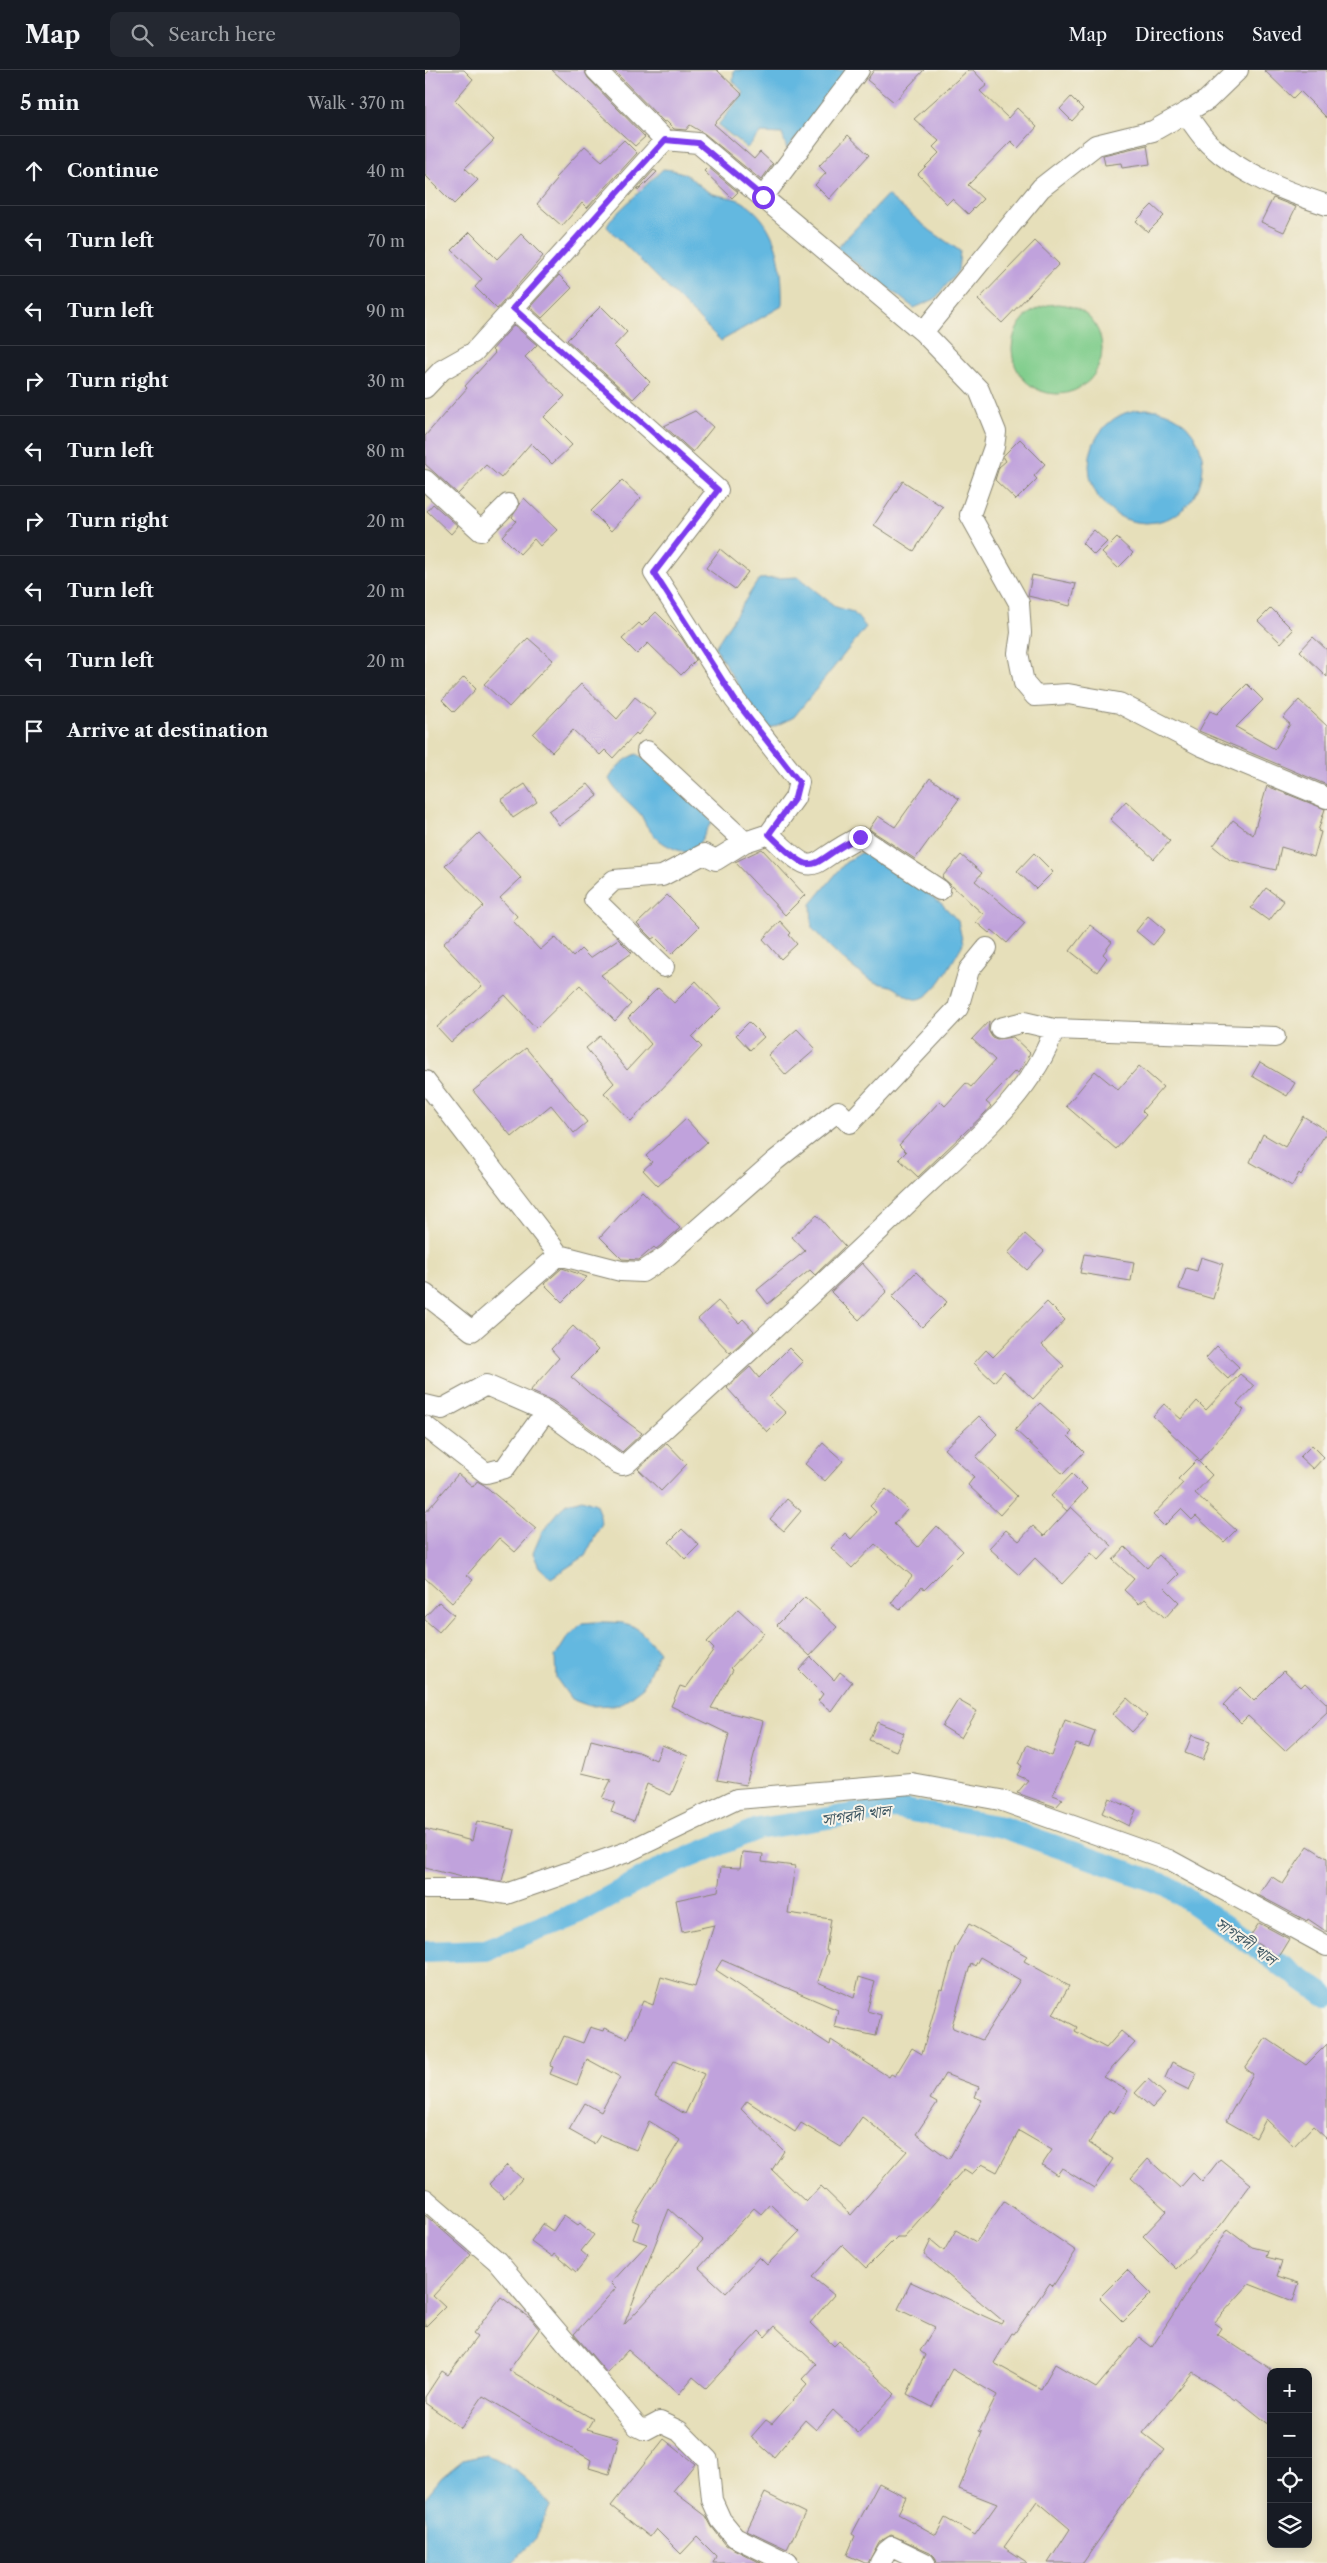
<!DOCTYPE html>
<html lang="en">
<head>
<meta charset="utf-8">
<style>
  :root { --surface:#171b24; --page:#242831; --text:#f1f3f6; --muted:#9ea1a6; --line:#363941 }
  body { margin:0; font-family:"Libre Caslon Text","Noto Serif Bengali",serif; background:var(--page); color:var(--text) }
  .controls { position:absolute; right:15px; bottom:15px; display:grid; overflow:hidden; border-radius:10px; box-shadow:0 2px 12px #0003 }
  .controls button { width:45px; height:45px; display:grid; place-items:center; padding:0; border:0; border-bottom:1px solid var(--line); background:var(--surface); color:var(--text); font:25px sans-serif }
  .stop { position:absolute; width:15px; height:15px; margin:-11px; border:4px solid #7c3aed; border-radius:50%; background:#fff }
  .stop.end { background:#7c3aed; border-color:#fff; box-shadow:0 1px 5px #0008 }
  .list { margin:0; padding:0; list-style:none }
  h2 { display:flex; justify-content:space-between; align-items:center; height:65px; margin:0; padding:0 20px; font-size:21px }
  h2 small { font-size:16px; font-weight:400; color:var(--muted) }
  .list li { display:grid; grid-template-columns:32px 1fr auto; gap:15px; align-items:center; box-sizing:border-box; height:70px; padding:0 20px; border-top:1px solid var(--line) }
  .list b { display:block; font-size:19px; white-space:nowrap }
  .list em { font-size:16px; font-style:normal; color:var(--muted) }
  .icon { flex:none; width:28px; height:28px; fill:none; stroke:currentColor; stroke-width:2; stroke-linecap:round; stroke-linejoin:round }
  .map { position:relative; flex:none; width:902px; height:2493px; overflow:hidden }
  header { display:flex; align-items:center; gap:30px; box-sizing:border-box; height:70px; padding:0 25px; background:var(--surface); border-bottom:1px solid var(--line) }
  header strong { font-size:24px }
  nav { display:flex; gap:28px; margin-inline-start:auto; font-size:18px }
  .search { width:350px; height:45px; background:var(--page); display:flex; align-items:center; gap:12px; box-sizing:border-box; padding:0 18px; border-radius:10px; color:var(--muted); font-size:19px }
  main { display:flex }
  aside { flex:1; background:var(--surface) }
  .map>svg:first-child { display:block }
</style>
</head>
<body>
<header>
<strong>Map</strong>
<div class="search"><svg class="icon" aria-label="search" viewBox="0 0 24 24"><circle cx="10" cy="10" r="6"/><path d="M15 15l6 6"/></svg>Search here</div>
<nav><a>Map</a><a>Directions</a><a>Saved</a></nav>
</header>
<main>
<aside>
<h2>5 min<small>Walk · 370 m</small></h2>
<ul class="list">
<li><svg class="icon" aria-label="ahead" viewBox="0 0 24 24"><path d="M12 20V5M6 11l6-6 6 6"/></svg><div><b>Continue</b></div><em>40 m</em></li>
<li><svg class="icon" aria-label="left" viewBox="0 0 24 24"><path d="M17 20v-9H6M10 6l-5 5 5 5"/></svg><div><b>Turn left</b></div><em>70 m</em></li>
<li><svg class="icon" aria-label="left" viewBox="0 0 24 24"><path d="M17 20v-9H6M10 6l-5 5 5 5"/></svg><div><b>Turn left</b></div><em>90 m</em></li>
<li><svg class="icon" aria-label="right" viewBox="0 0 24 24"><path d="M7 20v-9h11M14 6l5 5-5 5"/></svg><div><b>Turn right</b></div><em>30 m</em></li>
<li><svg class="icon" aria-label="left" viewBox="0 0 24 24"><path d="M17 20v-9H6M10 6l-5 5 5 5"/></svg><div><b>Turn left</b></div><em>80 m</em></li>
<li><svg class="icon" aria-label="right" viewBox="0 0 24 24"><path d="M7 20v-9h11M14 6l5 5-5 5"/></svg><div><b>Turn right</b></div><em>20 m</em></li>
<li><svg class="icon" aria-label="left" viewBox="0 0 24 24"><path d="M17 20v-9H6M10 6l-5 5 5 5"/></svg><div><b>Turn left</b></div><em>20 m</em></li>
<li><svg class="icon" aria-label="left" viewBox="0 0 24 24"><path d="M17 20v-9H6M10 6l-5 5 5 5"/></svg><div><b>Turn left</b></div><em>20 m</em></li>
<li><svg class="icon" aria-label="arrive" viewBox="0 0 24 24"><path d="M6 21V4h12l-3 4 3 4H6"/></svg><div><b>Arrive at destination</b></div></li>
</ul>
</aside>
<div class="map">
<svg width="902" height="2493" viewBox="0 0 902 2493">
  <rect width="100%" height="100%" fill="#f7f3e8"/>
  <filter id="ink" filterUnits="userSpaceOnUse"><feTurbulence type="fractalNoise" baseFrequency=".02" numOctaves="2"/><feDisplacementMap in="SourceGraphic" scale="10" xChannelSelector="R" yChannelSelector="G"/><feConvolveMatrix kernelMatrix="1 2 1 2 8 2 1 2 1" color-interpolation-filters="sRGB"/></filter>
  <filter id="wash" filterUnits="userSpaceOnUse"><feTurbulence type="fractalNoise" baseFrequency=".0096" numOctaves="4" result="noise"/><feDisplacementMap in="SourceGraphic" scale="20" xChannelSelector="R" yChannelSelector="G"/><feGaussianBlur stdDeviation="1.12" result="paint"/><feColorMatrix in="noise" values="0 0 0 0 0 0 0 0 0 0 0 0 0 0 0 0 0 1.4 0 .05"/><feComposite in="paint" operator="in"/></filter>
  <g filter="url(#wash)">
    <rect width="100%" height="100%" fill="#e6dfba"/>
    <!-- green -->
    <path fill="#80cd8c" stroke="#567c5c" d="M587 279a45 45 0 1 1 90 0a45 45 0 1 1-90 0Z"/>
    <!-- water -->
    <path fill="#63b8e0" stroke="#477286" d="M309 0H426L362 79 357 64 336 63 322 78 293 55 319 23 308 11Z
      M238 99C269 101 266 114 288 124 298 127 310 127 318 132 354 155 358 198 357 236L296 271 182 157 185 150Z
      M462 125 506 161 535 181 533 201 510 229 489 238 412 178Z
      M664 396a57 57 0 1 1 114 0a57 57 0 1 1-114 0Z
      M373 507 411 537 428 542 441 557 369 647 344 659 316 621 290 577 334 509Z
      M212 684 222 691 287 751 272 777 263 783C245 779 231 771 221 755 219 752 218 748 216 745 205 732 192 725 184 709 191 697 199 689 212 684Z
      M442 779 517 834 533 851 538 874C529 888 513 922 497 928 485 933 476 920 466 916 460 914 453 914 448 911 424 898 405 877 387 858L386 834 420 793Z
      M157 1429 171 1434 177 1453 160 1486 126 1508 114 1497 108 1483 117 1462 140 1434Z
      M170 1552C208 1552 209 1552 234 1582L218 1617 194 1635 164 1636 146 1629 131 1608 130 1587 142 1568 157 1553Z
      M62 2385C89 2397 108 2412 125 2436L111 2468 87 2493H0V2428L17 2407 38 2390Z"/>
    <g fill="none" stroke-linecap="round" stroke-linejoin="round">
      <!-- canal -->
      <path stroke="#63b8e0" stroke-width="22" d="M0 1882 61 1880 162 1839 231 1801 332 1759 469 1738 577 1757 743 1816 902 1927"/>
    </g>
    <g id="blocks">
      <!-- building -->
      <path fill="#c0a2dc" fill-rule="evenodd" d="M5 0H39L48 9 30 30 69 70 40 98 53 110 29 134 0 105V5Z
        M127 0H159L163 8 220 67 210 76Z
        M188 0H292L317 24 289 54 329 89 335 82 348 94 336 110 280 64 265 55 261 60 249 59 241 51 239 52Z
        M449 0H499L469 32 442 10Z
        M543 0H548L562 15 555 21 583 48 592 38 612 57 593 78 586 71 543 115 558 129 543 144 527 129 522 134 493 104 514 83 508 77 514 71 489 49Z
        M839 0H902V48L875 21 868 28Z
        M646 27 658 39 647 51 635 39Z
        M423 65 444 85 404 129 390 115 401 103 394 96Z
        M199 70 212 83 162 138 157 133 137 156 112 134 132 110 130 108 160 76 177 91Z
        M722 75 725 94 697 98 696 93 680 95 678 85Z
        M283 97 313 122 307 128 279 101Z
        M229 100 232 102 213 121 212 119Z
        M848 128 871 137 859 162 836 152Z
        M727 135 739 146 723 162 711 151Z
        M45 162 72 189 96 164 118 186 72 239 50 217 57 209 27 180Z
        M610 171 634 194 577 253 553 230Z
        M134 205 147 218 117 248 105 237Z
        M176 236 202 262 189 276 225 312 208 329 142 270Z
        M89 255 112 275 100 287 140 326 119 347 147 375 127 394 106 373 76 408 61 395 33 424 0 394V366L42 318 40 316 70 283 67 280Z
        M270 341 288 357 268 382 239 356Z
        M595 369 620 394 609 406 612 409 591 430 570 410 574 397 581 391 578 386Z
        M197 410 216 428 186 461 166 441Z
        M478 411 518 437 489 481 449 455Z
        M99 428 132 460 115 476 109 469 95 484 77 466 91 451 87 447Z
        M8 434 33 456 26 464 2 441Z
        M669 460 682 472 669 485 657 473Z
        M692 468 708 483 693 498 677 483Z
        M295 479 323 502 310 519 281 498Z
        M607 505 651 514 645 536 603 526Z
        M846 538 868 560 856 573 833 551Z
        M231 542 256 567 271 590 256 605 223 573 212 584 197 569 214 553 217 556Z
        M888 567 902 580V607L875 581Z
        M103 568 128 590 84 637 59 614Z
        M39 607 51 619 29 642 17 630Z
        M156 614 192 649 210 627 231 644 213 665 211 663 188 688 180 680 175 685 148 660 127 682 108 664Z
        M822 614 838 630 811 657 850 679 865 654 858 648 874 630 902 656V715L774 661 785 641 792 644Z
        M505 708 534 729 490 789 444 759 453 746 470 757Z
        M100 714 112 732 88 748 76 730Z
        M163 714 173 726 134 755 124 741Z
        M842 716 900 739 893 761 896 762 889 787 856 777 851 800 805 790 788 776 808 750 828 765Z
        M701 731 745 771 729 789 685 749Z
        M54 763 96 808 75 828 92 846 88 851 115 880 130 867 148 887 156 879 165 888 193 869 207 883 176 905 206 934 190 951 155 915 111 958 80 925 26 972 12 957 57 916 18 874 59 836 20 796Z
        M337 779 380 825 360 845 310 792Z
        M609 783 628 802 611 819 592 801Z
        M536 785 557 803 550 811 600 853 582 873 567 860 564 863 551 852 558 844 517 807Z
        M841 818 859 831 844 851 826 838Z
        M242 825 274 857 247 884 230 867 227 869 212 854Z
        M723 846 740 860 728 875 711 861Z
        M355 851 366 863 364 865 372 874 356 889 338 869Z
        M665 855 687 872 678 884 682 888 672 902 645 881Z
        M271 911 296 938 267 967 277 977 206 1051 179 1023 189 1013 161 978 175 966 202 1000 226 974 203 948 233 918 249 933Z
        M564 951 563 960 567 967 572 969 588 967 605 983 593 1003 590 1001 561 1032 566 1036 560 1043 493 1107 474 1089 481 1082 474 1075 515 1031 520 1036 541 1013 546 1017 570 990 547 969Z
        M324 952 339 967 325 980 311 965Z
        M372 959 391 979 361 1005 343 985Z
        M101 978 162 1052 149 1063 126 1035 87 1067 48 1021Z
        M835 992 870 1013 862 1026 827 1006Z
        M714 996 738 1017 717 1041 721 1045 691 1079 641 1036 670 1001 693 1020Z
        M878 1046 902 1061 876 1105 874 1103 867 1116 825 1092 838 1064 860 1077Z
        M261 1049 282 1072 233 1116 218 1100 227 1092 221 1086Z
        M217 1121 255 1158 235 1176 231 1179 229 1177 214 1190 197 1189 175 1167Z
        M392 1145 420 1176 390 1205 385 1200 343 1234 332 1220 380 1181 367 1167Z
        M600 1164 619 1181 602 1200 583 1183Z
        M659 1184 709 1192 706 1211 655 1203Z
        M776 1187 798 1194 788 1229 754 1219 761 1198 772 1201Z
        M437 1193 462 1221 434 1250 406 1222Z
        M137 1198 162 1207 137 1232 119 1214Z
        M491 1202 522 1232 497 1257 467 1227Z
        M293 1231 314 1253 318 1249 329 1261 305 1283 273 1249Z
        M622 1232 640 1250 617 1275 639 1296 608 1329 579 1301 569 1312 549 1293 561 1280 568 1287Z
        M148 1256 173 1280 146 1307 176 1333 217 1363 197 1382 128 1331 105 1321 134 1288 126 1279Z
        M792 1276 814 1297 803 1309 781 1288Z
        M364 1278 378 1292 344 1327 361 1343 342 1362 302 1318 325 1297 334 1308Z
        M815 1304 829 1316 812 1334 819 1340 775 1390 728 1346 739 1334 756 1349 772 1331 781 1340Z
        M615 1333 647 1362 643 1366 659 1382 638 1404 590 1360Z
        M554 1346 572 1364 551 1387 592 1426 575 1445 543 1415 549 1407 519 1379Z
        M242 1373 262 1394 236 1421 213 1399Z
        M398 1373 418 1391 400 1411 380 1394Z
        M887 1375 899 1387 888 1399 875 1387Z
        M772 1390 787 1405 770 1423 811 1460 799 1472 771 1446 767 1450 756 1439 739 1456 728 1445 758 1413 753 1409Z
        M33 1404 48 1417 52 1411 59 1415 111 1459 90 1482 74 1468 42 1505 48 1510 27 1533 0 1508V1443Z
        M647 1404 662 1419 642 1441 626 1426Z
        M461 1419 483 1439 469 1454 493 1477 512 1456 538 1481 499 1520 497 1517 475 1540 466 1533 487 1506 450 1474 427 1498 406 1478 420 1463 426 1469 451 1442 445 1436Z
        M362 1429 376 1441 359 1461 345 1449Z
        M646 1437 687 1476 674 1490 666 1483 637 1514 610 1488 594 1505 564 1478 581 1460 594 1471 608 1456 619 1466Z
        M257 1459 274 1475 260 1489 244 1472Z
        M700 1477 722 1498 734 1485 754 1504 740 1518 754 1532 740 1548 720 1529 714 1534 699 1520 709 1509 688 1490Z
        M380 1527 412 1557 385 1586 352 1555Z
        M14 1532 29 1545 14 1562 0 1550V1547Z
        M313 1539 339 1563 306 1598 308 1600 286 1638 338 1651 321 1715 292 1710 304 1664 246 1636 255 1616 261 1618 289 1579 282 1572Z
        M386 1587 409 1610 415 1602 427 1612 406 1641 393 1631 398 1624 374 1600Z
        M859 1601 876 1617 880 1613 902 1634V1642L860 1681 823 1646 816 1653 798 1635 815 1617 829 1631Z
        M702 1628 722 1646 707 1662 688 1644Z
        M533 1630 552 1641 536 1668 517 1656Z
        M640 1650 670 1661 664 1678 651 1674 628 1725 638 1729 631 1737 592 1723 603 1710 592 1705 597 1696 594 1694 602 1675 627 1686Z
        M452 1652 479 1663 471 1681 444 1670Z
        M767 1665 785 1671 778 1690 760 1683Z
        M166 1670 213 1682 231 1690 237 1675 263 1686 246 1725 222 1714 209 1751 186 1742 190 1732 177 1728 186 1710 157 1703Z
        M684 1728 711 1740 704 1756 677 1743Z
        M52 1751 90 1760 77 1811 37 1807 0 1798V1759L47 1771Z
        M883 1776 902 1788V1862L883 1849 882 1851 833 1825 846 1806 858 1814Z
        M317 1782 338 1784 337 1792 370 1796 363 1843 406 1849 401 1881H403L393 1912 429 1928 434 1907 450 1912 442 1941 456 1945 451 1966 409 1957 413 1940 297 1890 291 1900 405 1975 406 1970 464 2007 466 2004 470 2006 487 1978 497 1984 515 1919 518 1920 530 1878 544 1854 602 1886 599 1891 644 1916 628 1944 652 1957 650 1961 681 1978 696 1961 710 1973 679 2007 703 2021 689 2043 684 2040 664 2073 688 2089 669 2118 637 2098 632 2105 617 2095 627 2080 594 2061 572 2102 557 2094 547 2104 539 2099 479 2167H472L441 2198 417 2175 387 2207 409 2225 385 2253 409 2276 414 2271 470 2324 433 2363 408 2340 391 2360 380 2350 349 2387 326 2367 341 2350 347 2354 382 2314 377 2309 391 2294 350 2256 340 2267 334 2261 281 2318 268 2307 254 2324 203 2280 182 2303 149 2264 191 2218 186 2213 222 2174 208 2169 214 2153 207 2150 255 2070 224 2051 211 2080 175 2065 169 2074 144 2060 160 2033 176 2042 195 2007 162 1989 152 2015 125 2004 128 1997 125 1996 139 1966 158 1973 165 1957 178 1961 179 1958 202 1968 218 1931 228 1935 236 1907 270 1917 289 1855 257 1862 251 1830 293 1821 296 1797 315 1798ZM555 1887 595 1910 557 1970 528 1958 527 1955 546 1893 550 1896ZM249 1991 279 2004 260 2044 230 2026ZM520 2004 554 2017 550 2027 557 2030 524 2089 491 2064 512 2033 505 2029ZM322 2031 370 2062 376 2053 416 2077 437 2047 482 2081 426 2145 396 2116 381 2132 347 2100 359 2081 316 2039ZM345 2134 374 2162 342 2195 334 2187 301 2223 274 2198 329 2138 336 2144ZM244 2139 278 2170 199 2255 229 2177Z
        M834 1853 864 1869 853 1887 824 1868Z
        M841 1968 881 1995 902 1974V2069L888 2056 869 2076 841 2049 831 2068 801 2051 828 2004 820 1998Z
        M747 1992 772 2003 764 2020 740 2008Z
        M723 2009 740 2024 727 2038 710 2023Z
        M723 2089 755 2118 768 2103 777 2112 795 2089 826 2114 795 2156 751 2199 718 2166 742 2141 706 2108Z
        M82 2095 97 2109 79 2128 64 2114Z
        M579 2131 651 2181 628 2216 625 2213 589 2264 587 2263 569 2293 616 2319 630 2294 671 2318 714 2267 727 2277 803 2159 827 2177 843 2181 841 2187 857 2191 852 2206 874 2213 868 2231 824 2214 789 2253 796 2258 792 2264 846 2299V2356L811 2328 810 2330 768 2302 718 2363 740 2380 707 2422 658 2493H623L645 2459 612 2431 579 2477 603 2493H512L510 2487 505 2482 466 2465 454 2472 443 2493H440L422 2485 430 2466 427 2464 454 2413 481 2427 473 2444 511 2465 520 2448 550 2465 572 2434 534 2419 557 2362 554 2361 572 2325 527 2299 507 2337 482 2324 500 2285 495 2281 510 2257 473 2239 486 2212 576 2254 578 2251 499 2185 506 2170 519 2181 531 2160 551 2172Z
        M0 2145 46 2185 8 2226 20 2237 0 2257Z
        M139 2145 153 2155 155 2153 169 2165 156 2181 163 2187 151 2202 130 2184 128 2187 106 2171 118 2154 128 2161Z
        M702 2200 726 2224 698 2252 674 2228Z
        M76 2227 106 2249 114 2259 84 2300 168 2349 162 2359 194 2368 184 2404 164 2398 166 2390 58 2326 36 2358 0 2333V2327L17 2301 23 2305 52 2267 48 2264Z
        M239 2369 270 2394 248 2421 281 2446 287 2457 301 2475 336 2493H288L291 2486 272 2467 256 2484 231 2459 225 2467 186 2436Z
        M340 2423 380 2443 362 2479 322 2460Z"/>
    </g>
  </g>
  <g filter="url(#ink)">
    <use href="#blocks" fill-opacity="0" stroke="#888572" stroke-width="1"/>
    <g fill="none" stroke-linecap="round" stroke-linejoin="round">
      <defs>
        <path id="minor" d="M171 0 240 70
          M760 43 782 30 813 0
          M338 127 434 0
          M88 238 293 420 229 503 310 630 374 712 370 728 344 764C396 815 381 792 435 767L515 820
          M498 262 554 320 571 362 569 377 545 445 594 533 596 563 593 583 599 613 610 626 643 624 694 633 777 676 902 728
          M0 318 17 300 49 282 240 70 273 73 498 262 616 118 671 75 728 61 760 43C768 53 775 65 784 74 817 105 859 121 902 135
          M0 410 56 461 83 434
          M222 681 320 772
          M239 897 169 829 189 810 237 806 279 784 291 790 320 772 344 764
          M575 958 599 952 629 959 850 967
          M0 1011 134 1185 47 1261 0 1224
          M134 1185 196 1201 217 1202 242 1186 351 1090 413 1041 425 1053 533 938 544 900 562 878
          M0 1335 17 1339 61 1315 121 1341 80 1398 61 1403 0 1356
          M121 1341 192 1393 197 1395 201 1394C297 1306 394 1219 487 1129 535 1082 610 1024 629 959
          M0 1819H50L81 1824 202 1782 312 1729 487 1714 575 1730 744 1790 902 1876
          M0 2129 72 2191 212 2356 220 2360 235 2352 254 2361 283 2390 287 2430 296 2450 310 2467 363 2493
          M455 2493 462 2481 467 2477 500 2493"/>
      </defs>
      <!-- minor casing -->
      <use href="#minor" stroke="#888572" stroke-width="22"/>
      <!-- minor -->
      <use href="#minor" stroke="#fff" stroke-width="20"/>
    </g>
  </g>
  <g fill="none" stroke-linecap="round" stroke-linejoin="round" filter="url(#ink)">
    <!-- route -->
    <path stroke="#7c3aed" stroke-width="6" d="M338 127 273 73 240 70 88 238 293 420 229 503 310 630 374 712 370 728 344 764C396 815 381 791 435 767"/>
  </g>
  <g text-anchor="middle" dominant-baseline="central" stroke-width="4" stroke-linejoin="round" paint-order="stroke">
    <!-- water labels -->
    <g font-size="16" font-style="italic" fill="#3c5561" stroke="#f7f3e8">
      <text transform="translate(431 1745) rotate(-8)">সাগরদী খাল</text>
      <text transform="translate(821 1871) rotate(35)">সাগরদী খাল</text>
    </g>
  </g>
</svg>
<div class="controls">
<button>+</button>
<button>−</button>
<button><svg class="icon" aria-label="locate" viewBox="0 0 24 24"><circle cx="12" cy="12" r="6"/><path d="M12 2v4M12 18v4M2 12h4M18 12h4"/></svg></button>
<button><svg class="icon" aria-label="layers" viewBox="0 0 24 24"><path d="M12 4l9 5-9 5-9-5zM3 14l9 5 9-5"/></svg></button>
</div>
<div class="stop" style="left:338px;top:127px"></div>
<div class="stop end" style="left:435px;top:767px"></div>
</div>
</main>
</body>
</html>
